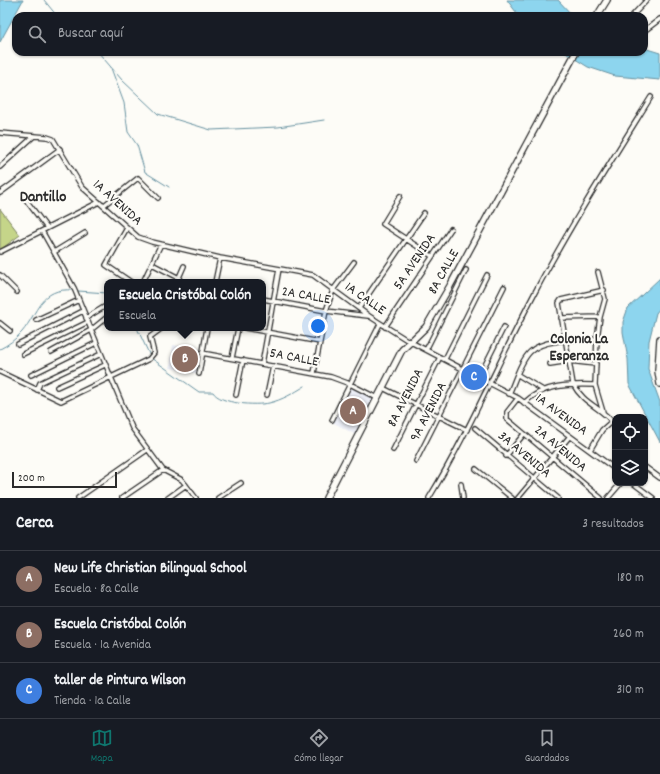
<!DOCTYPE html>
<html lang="es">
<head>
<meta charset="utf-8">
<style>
  :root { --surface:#171b24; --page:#242831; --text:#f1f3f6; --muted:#9ea1a6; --line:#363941; --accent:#0f766e }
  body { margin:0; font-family:Dekko,sans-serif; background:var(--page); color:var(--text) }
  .controls { position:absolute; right:12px; bottom:12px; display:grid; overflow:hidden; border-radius:8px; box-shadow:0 1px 3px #0004 }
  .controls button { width:36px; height:36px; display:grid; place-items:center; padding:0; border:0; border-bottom:1px solid var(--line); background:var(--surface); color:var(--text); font:20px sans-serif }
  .scale { position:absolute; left:12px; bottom:10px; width:105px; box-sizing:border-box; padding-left:4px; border:2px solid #2b2b2b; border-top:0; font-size:11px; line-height:14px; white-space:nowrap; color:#2b2b2b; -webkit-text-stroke:3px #fdfcf7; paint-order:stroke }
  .you { position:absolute; left:318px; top:326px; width:14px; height:14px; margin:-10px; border:3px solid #fff; border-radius:50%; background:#1a73e8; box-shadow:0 0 0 6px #1a73e833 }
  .badge { display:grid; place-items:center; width:26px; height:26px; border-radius:50%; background:var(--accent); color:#fff; font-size:13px; font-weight:700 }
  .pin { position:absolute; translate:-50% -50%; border:2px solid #fff; box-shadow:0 1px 4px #0006 }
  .popup { position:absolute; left:104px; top:279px; width:162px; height:52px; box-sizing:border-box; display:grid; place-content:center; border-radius:8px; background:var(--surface); filter:drop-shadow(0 1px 3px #0005); font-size:13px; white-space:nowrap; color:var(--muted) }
  .popup b { font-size:15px; color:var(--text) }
  .popup::after { content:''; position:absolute; left:50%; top:100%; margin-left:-8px; border:8px solid transparent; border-top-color:var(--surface) }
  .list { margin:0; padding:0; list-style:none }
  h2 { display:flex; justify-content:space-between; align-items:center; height:52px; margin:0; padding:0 16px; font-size:17px }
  h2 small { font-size:13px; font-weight:400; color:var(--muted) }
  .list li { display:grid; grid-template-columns:26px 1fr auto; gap:12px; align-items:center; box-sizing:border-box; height:56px; padding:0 16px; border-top:1px solid var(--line) }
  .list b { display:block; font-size:15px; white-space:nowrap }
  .list p { margin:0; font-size:13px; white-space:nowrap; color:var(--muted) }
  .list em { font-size:13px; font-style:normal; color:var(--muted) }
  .icon { flex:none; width:22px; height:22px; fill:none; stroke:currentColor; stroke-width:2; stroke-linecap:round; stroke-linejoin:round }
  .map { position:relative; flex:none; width:660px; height:498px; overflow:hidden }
  .search { position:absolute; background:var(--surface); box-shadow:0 1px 3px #0004; left:12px; right:12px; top:12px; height:44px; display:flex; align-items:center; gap:10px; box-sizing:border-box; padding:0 14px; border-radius:12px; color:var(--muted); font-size:15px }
  .sheet { height:220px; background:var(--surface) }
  nav { display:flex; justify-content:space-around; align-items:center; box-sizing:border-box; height:56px; border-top:1px solid var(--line); background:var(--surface); font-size:11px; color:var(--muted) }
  nav a { display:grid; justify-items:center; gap:2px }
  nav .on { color:var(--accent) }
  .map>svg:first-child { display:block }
</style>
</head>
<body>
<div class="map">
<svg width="660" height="498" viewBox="0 0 660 498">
  <rect width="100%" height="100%" fill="#fdfcf7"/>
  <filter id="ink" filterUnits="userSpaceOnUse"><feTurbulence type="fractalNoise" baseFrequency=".025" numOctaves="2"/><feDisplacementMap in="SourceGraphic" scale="8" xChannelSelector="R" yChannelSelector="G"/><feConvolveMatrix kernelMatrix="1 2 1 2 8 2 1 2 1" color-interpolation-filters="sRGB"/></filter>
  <g filter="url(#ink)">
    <!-- built -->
    <path fill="#edeff7" d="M173 345 200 350 196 373 170 368Z
      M350 387 375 400 356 435 332 422Z"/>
    <!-- green -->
    <path fill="#c5d589" stroke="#78805a" d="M0 209 20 235 0 250Z"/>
    <!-- water -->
    <path fill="#8dd5ee" stroke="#6691a0" d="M0 0H23L0 42Z
      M507 0H558L573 16H519Z
      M644 48 660 53V80L615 76 588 67 564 52H644Z
      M660 278V308L656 313 649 341 648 369 660 402V442L629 384 628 359 623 332V322L628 308Z"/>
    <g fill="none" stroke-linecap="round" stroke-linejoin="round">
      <!-- stream -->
      <path stroke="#6691a0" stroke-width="1" d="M44 0 57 16
        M98 52 122 80 158 114 211 130 278 127 324 120
        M111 68 124 103 128 132 137 145 145 172 169 187
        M78 291 107 293
        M137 328 150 356
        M0 349C8 345 16 339 22 332 38 313 40 287 73 290
        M151 358 199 392H213C220 404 256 406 269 403 282 400 294 393 305 386"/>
      <defs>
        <path id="street" d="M632 16 647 0
          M644 31 660 19
          M0 133 47 137 53 139 82 187 138 237 152 242 220 258 313 275 369 316 407 340 518 398 615 469
          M0 167 34 136
          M0 193 60 149
          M400 196 383 224 432 256
          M26 200 47 228
          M103 206 138 178 158 198
          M127 228 106 265 131 282
          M42 231 74 288 132 428 163 470 182 480 196 498
          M0 252 99 202
          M54 252 85 233
          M152 264 179 278
          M598 272 605 299 600 317 597 339 595 385 603 412
          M0 275 17 292
          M143 282 161 244
          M177 282 184 266
          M215 282 220 258
          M604 290 561 300 559 303 573 384C584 405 602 407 615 425
          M263 299 326 311 368 316
          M359 308 424 213
          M86 318 104 307
          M561 318 600 317
          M36 320 79 300
          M0 323 10 331
          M385 327 451 229
          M245 328 320 342
          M18 344 83 311
          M426 350 466 270
          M51 352 91 330 107 317
          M202 353 331 377 350 384 377 398
          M23 354 88 322
          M232 358 238 328
          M445 359 487 275
          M262 364 279 269
          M550 364 569 361 595 364
          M0 372 61 401 149 359 154 353 150 337 162 328
          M314 373 326 311 333 290 354 262
          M199 374 207 328
          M31 375 96 343
          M518 375 543 390
          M479 377 504 327
          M57 387 105 365
          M383 388 467 430
          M37 390 40 383 46 380 101 354
          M509 394C515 381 520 362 530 352 544 338 579 340 597 339
          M236 395 243 360
          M267 395 273 366
          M518 398 507 412V419L601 498
          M524 403C544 384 570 384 595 385
          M332 420 380 324
          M475 428 558 498
          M393 450 440 357
          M590 450 602 430 612 421
          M506 456 524 434
          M416 461 504 287
          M645 467 660 478
          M476 469 512 498
          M633 483 653 498
          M461 484 463 498
          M78 498 147 450
          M122 498 163 470
          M168 498 186 485
          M218 498 241 483
          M429 498C468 434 497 365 532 298 568 229 610 163 651 97
          M518 498 570 436
          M608 498 621 483"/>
        <path id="secondary" d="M597 16 607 0
          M660 339 658 371 660 384
          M326 498 402 350 426 327 450 286 576 52"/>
      </defs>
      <!-- street casing -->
      <use href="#street" stroke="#2b2b2b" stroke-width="6"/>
      <!-- secondary casing -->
      <use href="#secondary" stroke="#2b2b2b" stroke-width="8"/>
      <!-- street -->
      <use href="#street" stroke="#fdfcf7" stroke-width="3.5"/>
      <!-- secondary -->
      <use href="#secondary" stroke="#fdfcf7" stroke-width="5.5"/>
    </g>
  </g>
  <g text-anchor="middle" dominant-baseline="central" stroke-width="4" stroke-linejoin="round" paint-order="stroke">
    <!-- street labels -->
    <g font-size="14" fill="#2b2b2b" stroke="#fdfcf7">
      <text transform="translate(117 203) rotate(42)">1A AVENIDA</text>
      <text transform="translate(415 262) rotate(-56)">5A AVENIDA</text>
      <text transform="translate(444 272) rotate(-61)">8A CALLE</text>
      <text transform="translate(306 296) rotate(10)">2A CALLE</text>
      <text transform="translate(365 299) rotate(35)">1A CALLE</text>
      <text transform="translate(294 358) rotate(11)">5A CALLE</text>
      <text transform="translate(406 398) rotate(-63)">8A AVENIDA</text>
      <text transform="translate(429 412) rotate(-63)">9A AVENIDA</text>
      <text transform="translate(561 415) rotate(36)">1A AVENIDA</text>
      <text transform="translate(560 449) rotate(40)">2A AVENIDA</text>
      <text transform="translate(524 455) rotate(40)">3A AVENIDA</text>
    </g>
    <!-- neighbourhood labels -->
    <g font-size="15" font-weight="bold" fill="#2b2b2b" stroke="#fdfcf7">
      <text x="579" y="340">Colonia La<tspan x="579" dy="17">Esperanza</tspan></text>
    </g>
    <!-- quarter labels -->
    <g font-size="16" font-weight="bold" fill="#2b2b2b" stroke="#fdfcf7">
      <text x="43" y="197">Dantillo</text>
    </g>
  </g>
</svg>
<div class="controls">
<button><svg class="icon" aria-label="locate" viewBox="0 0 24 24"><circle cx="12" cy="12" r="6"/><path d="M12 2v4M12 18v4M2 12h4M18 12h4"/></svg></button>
<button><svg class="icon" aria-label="layers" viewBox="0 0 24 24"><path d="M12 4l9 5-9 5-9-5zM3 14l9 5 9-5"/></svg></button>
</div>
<div class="scale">200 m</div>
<div class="you"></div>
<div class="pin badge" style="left:353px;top:411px;background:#8d6e63">A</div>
<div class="pin badge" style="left:185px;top:359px;background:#8d6e63">B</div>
<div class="popup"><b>Escuela Cristóbal Colón</b>Escuela</div>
<div class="pin badge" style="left:474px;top:377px;background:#3f7fe0">C</div>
<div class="search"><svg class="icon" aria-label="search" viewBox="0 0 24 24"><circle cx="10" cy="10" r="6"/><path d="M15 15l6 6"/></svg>Buscar aquí</div>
</div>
<section class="sheet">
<h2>Cerca<small>3 resultados</small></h2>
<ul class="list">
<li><span class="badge" style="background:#8d6e63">A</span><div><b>New Life Christian Bilingual School</b><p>Escuela · 8a Calle</p></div><em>180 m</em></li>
<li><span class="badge" style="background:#8d6e63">B</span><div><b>Escuela Cristóbal Colón</b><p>Escuela · 1a Avenida</p></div><em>260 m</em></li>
<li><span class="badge" style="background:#3f7fe0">C</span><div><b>taller de Pintura Wilson</b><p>Tienda · 1a Calle</p></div><em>310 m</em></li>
</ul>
</section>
<nav>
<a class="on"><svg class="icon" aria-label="map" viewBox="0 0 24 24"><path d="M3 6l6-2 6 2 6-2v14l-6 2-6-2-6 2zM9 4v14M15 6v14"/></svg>Mapa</a>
<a><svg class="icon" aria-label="directions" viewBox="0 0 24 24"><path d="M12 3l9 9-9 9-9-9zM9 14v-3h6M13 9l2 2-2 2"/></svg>Cómo llegar</a>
<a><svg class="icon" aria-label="saved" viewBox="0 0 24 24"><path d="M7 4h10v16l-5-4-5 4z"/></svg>Guardados</a>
</nav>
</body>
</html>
